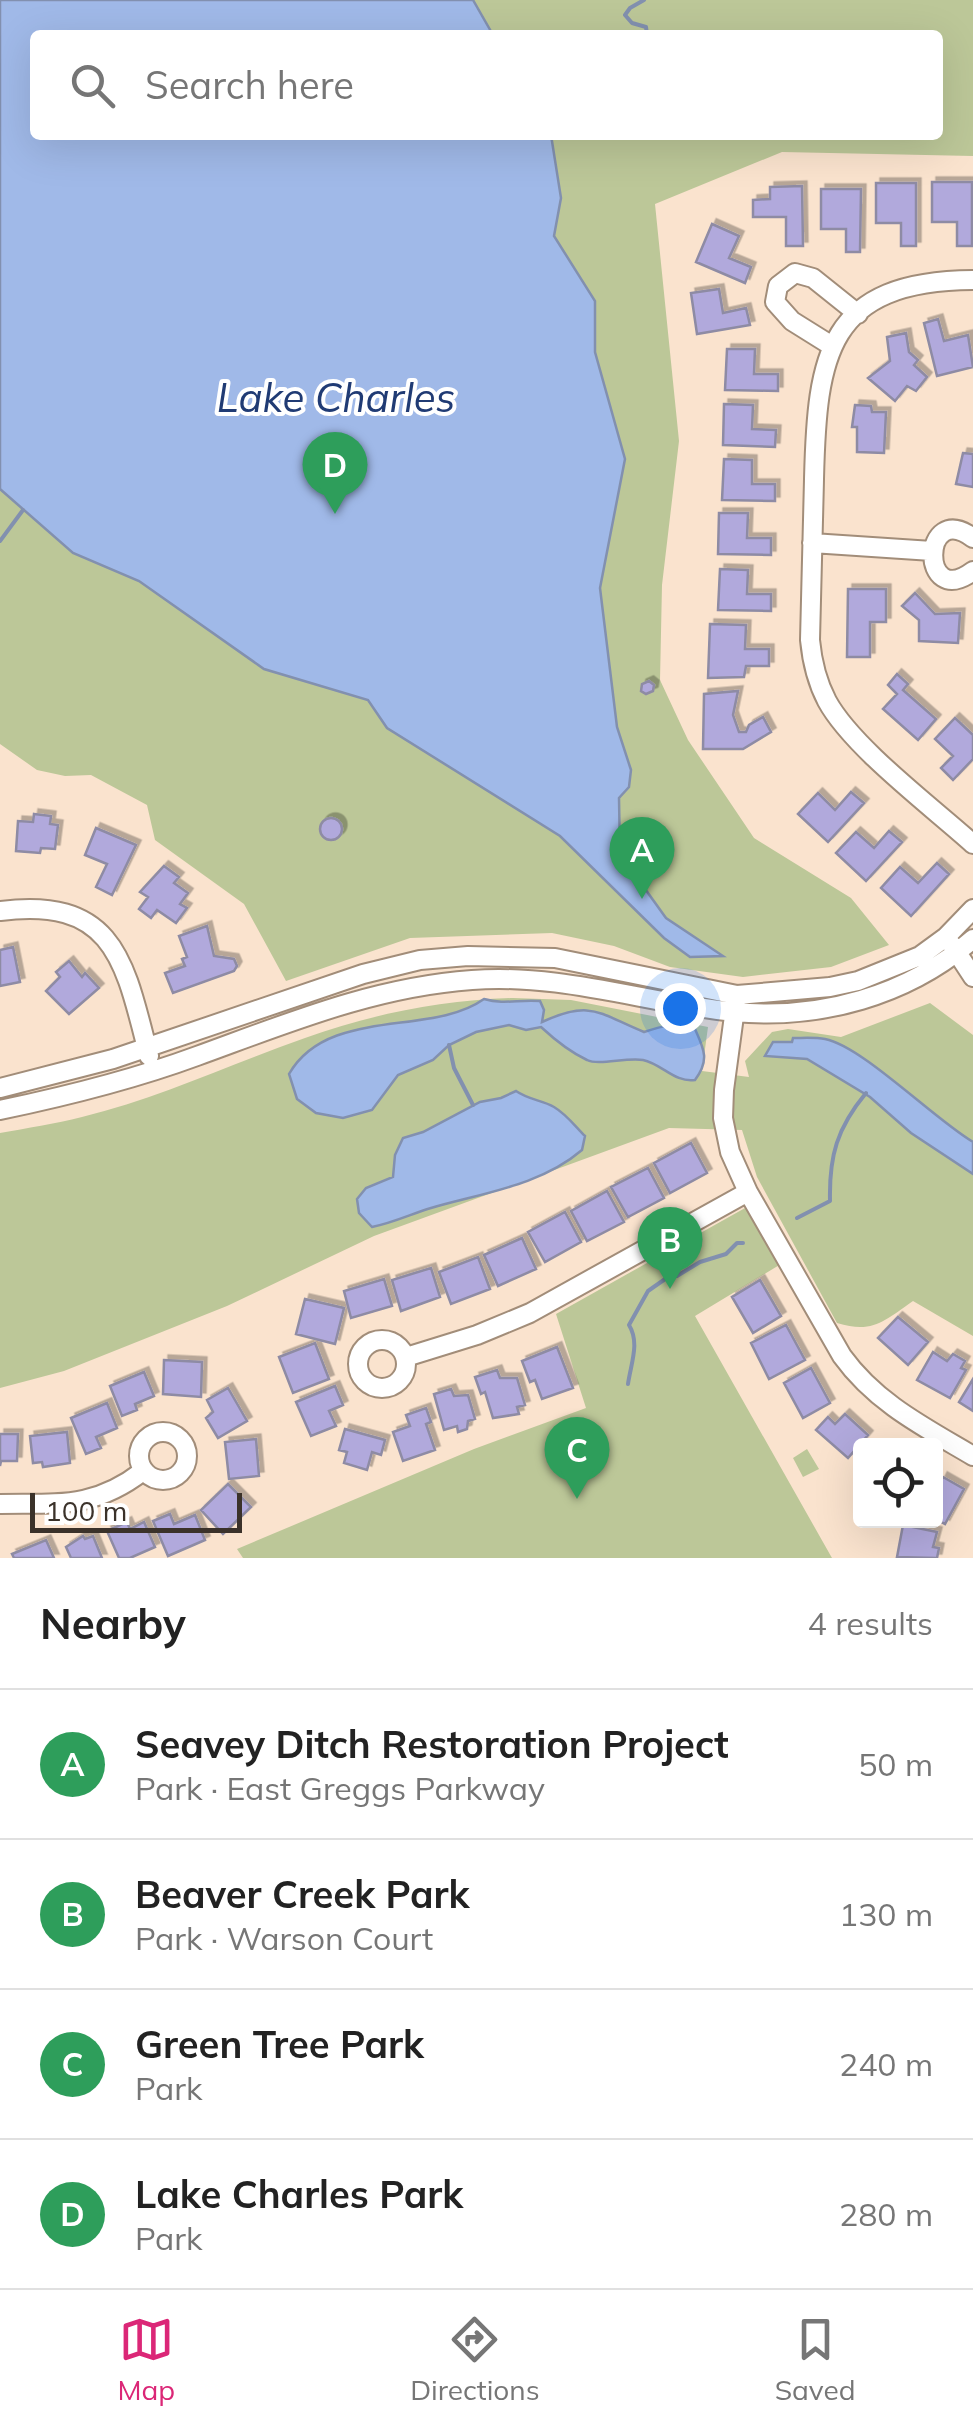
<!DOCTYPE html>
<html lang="en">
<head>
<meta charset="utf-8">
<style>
  :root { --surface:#fff; --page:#f2f2f2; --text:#222; --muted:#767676; --line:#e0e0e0; --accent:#db2777 }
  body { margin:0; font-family:Mulish,sans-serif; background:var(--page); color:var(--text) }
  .controls { position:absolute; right:30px; bottom:30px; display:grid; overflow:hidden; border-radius:10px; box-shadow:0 10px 40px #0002 }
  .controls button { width:90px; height:90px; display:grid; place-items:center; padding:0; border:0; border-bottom:2px solid var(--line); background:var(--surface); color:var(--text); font:50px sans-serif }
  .scale { position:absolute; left:30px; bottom:25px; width:212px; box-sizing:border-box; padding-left:10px; border:5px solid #3b322a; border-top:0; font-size:28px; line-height:35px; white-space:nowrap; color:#3b322a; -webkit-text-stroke:8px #fff; paint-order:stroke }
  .you { position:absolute; left:680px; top:1008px; width:35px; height:35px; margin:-25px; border:8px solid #fff; border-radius:50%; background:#1a73e8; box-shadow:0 0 0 15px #1a73e833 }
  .badge { display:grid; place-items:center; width:65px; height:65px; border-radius:50%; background:var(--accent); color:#fff; font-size:32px; font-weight:700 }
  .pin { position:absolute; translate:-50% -82px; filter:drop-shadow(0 2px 5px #0008) }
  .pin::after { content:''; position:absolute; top:52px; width:35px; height:30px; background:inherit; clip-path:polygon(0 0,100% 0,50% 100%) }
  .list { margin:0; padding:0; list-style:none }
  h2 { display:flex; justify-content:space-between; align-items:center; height:130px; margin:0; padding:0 40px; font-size:42px }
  h2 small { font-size:32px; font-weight:400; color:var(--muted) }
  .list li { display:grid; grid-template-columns:65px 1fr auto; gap:30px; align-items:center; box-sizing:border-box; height:150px; padding:0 40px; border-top:2px solid var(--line) }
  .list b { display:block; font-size:38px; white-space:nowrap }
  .list p { margin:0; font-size:32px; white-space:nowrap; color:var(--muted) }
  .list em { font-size:32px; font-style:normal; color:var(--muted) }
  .icon { flex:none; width:55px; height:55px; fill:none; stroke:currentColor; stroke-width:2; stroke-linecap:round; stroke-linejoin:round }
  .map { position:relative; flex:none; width:973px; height:1558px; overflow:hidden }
  .search { position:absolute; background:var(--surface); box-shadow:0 10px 40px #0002; left:30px; right:30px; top:30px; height:110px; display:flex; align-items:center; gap:25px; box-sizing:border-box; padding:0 35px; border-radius:10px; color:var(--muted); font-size:38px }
  .sheet { height:730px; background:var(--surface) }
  nav { display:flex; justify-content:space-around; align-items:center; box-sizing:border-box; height:140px; border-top:2px solid var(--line); background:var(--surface); font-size:28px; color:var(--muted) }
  nav a { display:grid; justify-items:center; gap:5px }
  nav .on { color:var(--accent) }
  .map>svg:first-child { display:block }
</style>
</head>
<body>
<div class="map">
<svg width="973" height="1558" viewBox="0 0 973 1558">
  <defs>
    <filter id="shadow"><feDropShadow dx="4.5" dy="-4.5" stdDeviation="0" flood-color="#0004"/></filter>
  </defs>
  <rect width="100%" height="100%" fill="#fae3ce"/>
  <!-- green -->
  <path fill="#bcc798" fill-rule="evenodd" d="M0 0H973V156L782 152 655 204 679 441 662 585 660 680 688 740 754 838 851 898 889 945 831 967 743 977 670 967 614 946 552 933 410 938 286 981 244 904 155 840 147 805 91 775 65 776 37 770 0 744ZM486 23 493 35H938V135H35V35Z
    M513 998 571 1000 708 1027 702 1071 749 1077 745 1061 772 1032 788 1029 841 1037 930 1003 973 1035V1336L913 1301C884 1321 873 1334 837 1323L757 1177 742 1130 669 1128 374 1236 227 1306 64 1371 0 1388V1133C27 1128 55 1124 82 1117 159 1098 231 1064 305 1038 372 1014 442 1000 513 998Z
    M754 1203 781 1264 695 1316 832 1558H243L237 1549 474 1449 586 1408 556 1314Z
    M807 1449 819 1469 803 1477 793 1458Z"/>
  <!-- water -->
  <path fill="#a0b9e8" stroke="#8290af" stroke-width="2.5" d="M0 0H473L493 35H35V135H551L561 198 554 236 595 301V352L625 459 600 588 617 727 631 770 629 787 619 798 620 854 666 918 723 956 690 957 664 938 560 836 387 728 368 700 264 669 139 581 73 553 0 489Z
    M484 999C505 1005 519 999 540 1001L544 1010 542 1022C592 999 599 1014 644 1032 662 1026 676 1022 695 1029 704 1049 710 1060 695 1080 675 1083 662 1064 643 1060 626 1057 599 1066 587 1060 570 1052 555 1040 541 1027L526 1030 509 1025 476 1032 449 1045 433 1060 398 1075 372 1110 343 1118 316 1113 297 1099 289 1074C328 1006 431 1037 484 999Z
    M793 1038C803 1038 815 1037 825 1039 862 1046 934 1119 973 1142V1174L911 1133 870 1097 807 1059 765 1056 773 1042H792Z
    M516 1091C529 1100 542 1100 554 1107 566 1114 575 1126 585 1136L582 1150C540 1186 482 1193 431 1208 411 1214 393 1223 372 1227L359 1213 357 1199 366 1188 393 1177 395 1155 403 1138 423 1132 480 1102 501 1098Z"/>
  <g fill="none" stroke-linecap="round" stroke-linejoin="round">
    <!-- stream -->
    <path stroke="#8290af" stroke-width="4" d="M644 0 630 8 625 15 632 23 646 27 647 35
      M0 541 23 510
      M449 1045 454 1068 473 1105
      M797 1218 830 1201C829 1156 837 1128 866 1093
      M628 1384C631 1363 640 1343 629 1325L648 1291 668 1277 677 1276 700 1262 726 1254 737 1243H743"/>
  </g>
  <!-- building -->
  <path fill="#b1a9dc" stroke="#8e8ba4" stroke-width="2.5" filter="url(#shadow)" d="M932 182H972V246H957V222H932Z
    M876 183H916V246H901V223H876Z
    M802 186 803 246H786V217H753V200L770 199V187Z
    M821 189H861L860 252H846V229H821Z
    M712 224 739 236 729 258 751 267 745 283 696 262Z
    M719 289 723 313 746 308 750 325 697 334 691 293Z
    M938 319 944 341 968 335 973 367 937 376 924 323Z
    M906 333 909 352 918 360 914 365 927 377 916 391 907 386 895 401 868 378 890 361 887 337Z
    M727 349H755L754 374H778V391L725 390Z
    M724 404 753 405 752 429 776 430 775 447 723 445Z
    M855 405 871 406 872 412H886L884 453 857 452V427H852Z
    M963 453 973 454V487L956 484Z
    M724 459 752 460V484H775V501L722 500Z
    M719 513H748L747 538H771V555L718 554Z
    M720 569 748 570 747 594H771V611L718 610Z
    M848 589H886V622H870V657H847Z
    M915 593 935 614 960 613 958 643 919 641V620L902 606Z
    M710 624 746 625 745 649H769V666H746L744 677 708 678Z
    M897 674 908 684 903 690 936 719 918 740 883 709 897 694 888 685Z
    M649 681 654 685 653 691 646 694 641 691 642 684Z
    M738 691 733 715 739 732H746L749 725 763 717 771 732 743 749H703L704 694Z
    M955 718 973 735V759L953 780 941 768 953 756 935 739Z
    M851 792 864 803 828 842 798 814 818 793 835 810Z
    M34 814 51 816 50 824 58 825 55 849 41 848 40 853 16 851 18 821 33 822Z
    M320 829a11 11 0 1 1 22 0a11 11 0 1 1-22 0Z
    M96 828 136 845 112 895 96 887 107 864 85 855Z
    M889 831 902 842 866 881 836 853 856 832 874 848Z
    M937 863 949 874 911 916 881 888 900 867 918 883Z
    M164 866 179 877 174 883 188 893 180 904 187 908 176 923 157 910 151 918 139 909 148 897 140 892Z
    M207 926 214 956 234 959 237 966 234 971 173 993 165 973 185 966 182 959 187 957 179 936Z
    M13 947 20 982 0 986V950Z
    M69 961 82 977 85 973 99 988 69 1014 46 991 60 977 56 972Z
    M691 1143 707 1173 670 1193 654 1163Z
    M648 1168 664 1198 628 1217 611 1187Z
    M607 1191 624 1222 587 1241 571 1211Z
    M565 1212 581 1242 545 1262 528 1232Z
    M522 1238 536 1269 498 1286 484 1255Z
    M478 1257 490 1289 451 1304 439 1272Z
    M431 1268 440 1297 401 1311 392 1280Z
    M384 1279 392 1306 351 1318 344 1291Z
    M760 1280 781 1316 753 1333 732 1297Z
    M305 1299 344 1308 335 1344 296 1334Z
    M898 1317 928 1342 908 1365 878 1338Z
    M786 1325 805 1360 769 1379 751 1343Z
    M315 1343 329 1379 293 1393 279 1357Z
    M557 1347 573 1388 542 1399 535 1380 530 1382 522 1361Z
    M933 1352 947 1361 953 1354 965 1361 961 1368 966 1370 950 1398 917 1380Z
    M164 1360 202 1362 201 1397 163 1394Z
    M811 1368 830 1403 803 1418 784 1383Z
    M497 1370 500 1378H517L525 1405 517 1407 519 1414 493 1418 485 1392 481 1394 475 1377Z
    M144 1372 154 1396 135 1404 137 1410 122 1416 110 1386Z
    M973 1379V1411L959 1402Z
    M335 1386 343 1405 329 1411 336 1426 311 1436 296 1402Z
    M228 1388 247 1421 218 1438 206 1418 213 1412 207 1400Z
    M451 1389 454 1396 468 1395 475 1419 468 1421 467 1429 458 1432 457 1426 444 1430 434 1394Z
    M107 1403 117 1428 96 1437 101 1448 86 1454 71 1418Z
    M426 1408 431 1422 426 1424 435 1450 403 1461 393 1432 410 1426 406 1415Z
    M845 1414 868 1435 848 1458 816 1430 828 1417 835 1424Z
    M345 1429 385 1440 381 1455 372 1452 367 1470 344 1463 347 1452 339 1450Z
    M67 1432 70 1463 43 1467 42 1462 33 1463 30 1436Z
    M0 1434H18L17 1461H1L0 1466Z
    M256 1439 259 1476 229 1479 225 1442Z
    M943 1477 964 1489 945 1524 936 1519V1481L940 1483Z
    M228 1484 251 1507 223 1534 201 1510Z
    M170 1514 174 1524 195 1515 205 1540 168 1556 153 1521Z
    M127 1522 130 1529 144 1522 155 1547 130 1558H119L107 1531Z
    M903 1525 937 1532 933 1547 939 1548 937 1558 897 1557Z
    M83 1536 85 1539 93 1536 102 1558H71L66 1547Z
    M46 1540 54 1558H14L12 1554Z"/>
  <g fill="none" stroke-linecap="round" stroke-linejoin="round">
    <defs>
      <path id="street" d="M973 280C827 281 817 355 814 479 813 533 811 587 810 640 812 661 817 682 827 701 852 747 932 807 973 844
        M832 346 792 321 775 302 778 286 795 273 813 278 858 314
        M973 538C921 499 919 611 973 571
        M812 543 932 551
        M0 911C116 896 125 964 149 1056
        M952 945 973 977
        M736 1001 724 1090 723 1118 730 1152 748 1192 842 1356C876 1403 924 1427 973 1456
        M0 1088 113 1059 363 974 420 960 468 956 555 958 737 995 830 987 858 981 920 956 946 937 973 909
        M0 1110C67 1096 132 1080 197 1056 288 1023 374 987 472 980 561 973 646 1003 734 1012 820 1020 908 996 973 939
        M358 1364a24 24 0 1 1 48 0a24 24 0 1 1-48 0Z
        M406 1357 477 1335 530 1313 748 1192
        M139 1456a24 24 0 1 1 48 0a24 24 0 1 1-48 0Z
        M0 1504C58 1503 94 1509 143 1471"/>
    </defs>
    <!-- street casing -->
    <use href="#street" stroke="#a28d79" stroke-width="22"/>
    <!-- street -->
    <use href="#street" stroke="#fff" stroke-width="18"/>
  </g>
  <g text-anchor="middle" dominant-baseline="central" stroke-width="8" stroke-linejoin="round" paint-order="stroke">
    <!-- water labels -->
    <g font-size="40" font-style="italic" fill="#203b74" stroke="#fff">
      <text x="336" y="397">Lake Charles</text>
    </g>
  </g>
</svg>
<div class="controls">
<button><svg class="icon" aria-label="locate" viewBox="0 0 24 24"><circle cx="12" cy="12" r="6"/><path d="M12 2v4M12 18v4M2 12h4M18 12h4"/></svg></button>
</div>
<div class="scale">100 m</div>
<div class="you"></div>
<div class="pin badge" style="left:642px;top:899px;background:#2e9e5b">A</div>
<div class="pin badge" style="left:670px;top:1289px;background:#2e9e5b">B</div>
<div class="pin badge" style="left:577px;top:1499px;background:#2e9e5b">C</div>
<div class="pin badge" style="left:335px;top:514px;background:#2e9e5b">D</div>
<div class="search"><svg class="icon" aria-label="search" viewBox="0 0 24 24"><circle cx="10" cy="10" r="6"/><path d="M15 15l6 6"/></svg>Search here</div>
</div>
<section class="sheet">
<h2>Nearby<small>4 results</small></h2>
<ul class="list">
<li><span class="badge" style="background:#2e9e5b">A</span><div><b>Seavey Ditch Restoration Project</b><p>Park · East Greggs Parkway</p></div><em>50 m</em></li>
<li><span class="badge" style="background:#2e9e5b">B</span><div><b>Beaver Creek Park</b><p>Park · Warson Court</p></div><em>130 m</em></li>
<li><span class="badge" style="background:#2e9e5b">C</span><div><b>Green Tree Park</b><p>Park</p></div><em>240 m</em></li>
<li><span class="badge" style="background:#2e9e5b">D</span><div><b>Lake Charles Park</b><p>Park</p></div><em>280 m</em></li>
</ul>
</section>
<nav>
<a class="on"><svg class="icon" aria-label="map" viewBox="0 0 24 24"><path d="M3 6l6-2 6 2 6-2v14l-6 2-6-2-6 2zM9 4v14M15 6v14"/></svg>Map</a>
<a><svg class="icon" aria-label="directions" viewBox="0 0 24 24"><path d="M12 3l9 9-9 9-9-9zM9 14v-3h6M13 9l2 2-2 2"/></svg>Directions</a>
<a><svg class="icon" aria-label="saved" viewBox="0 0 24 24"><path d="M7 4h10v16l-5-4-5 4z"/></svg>Saved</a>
</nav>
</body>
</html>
